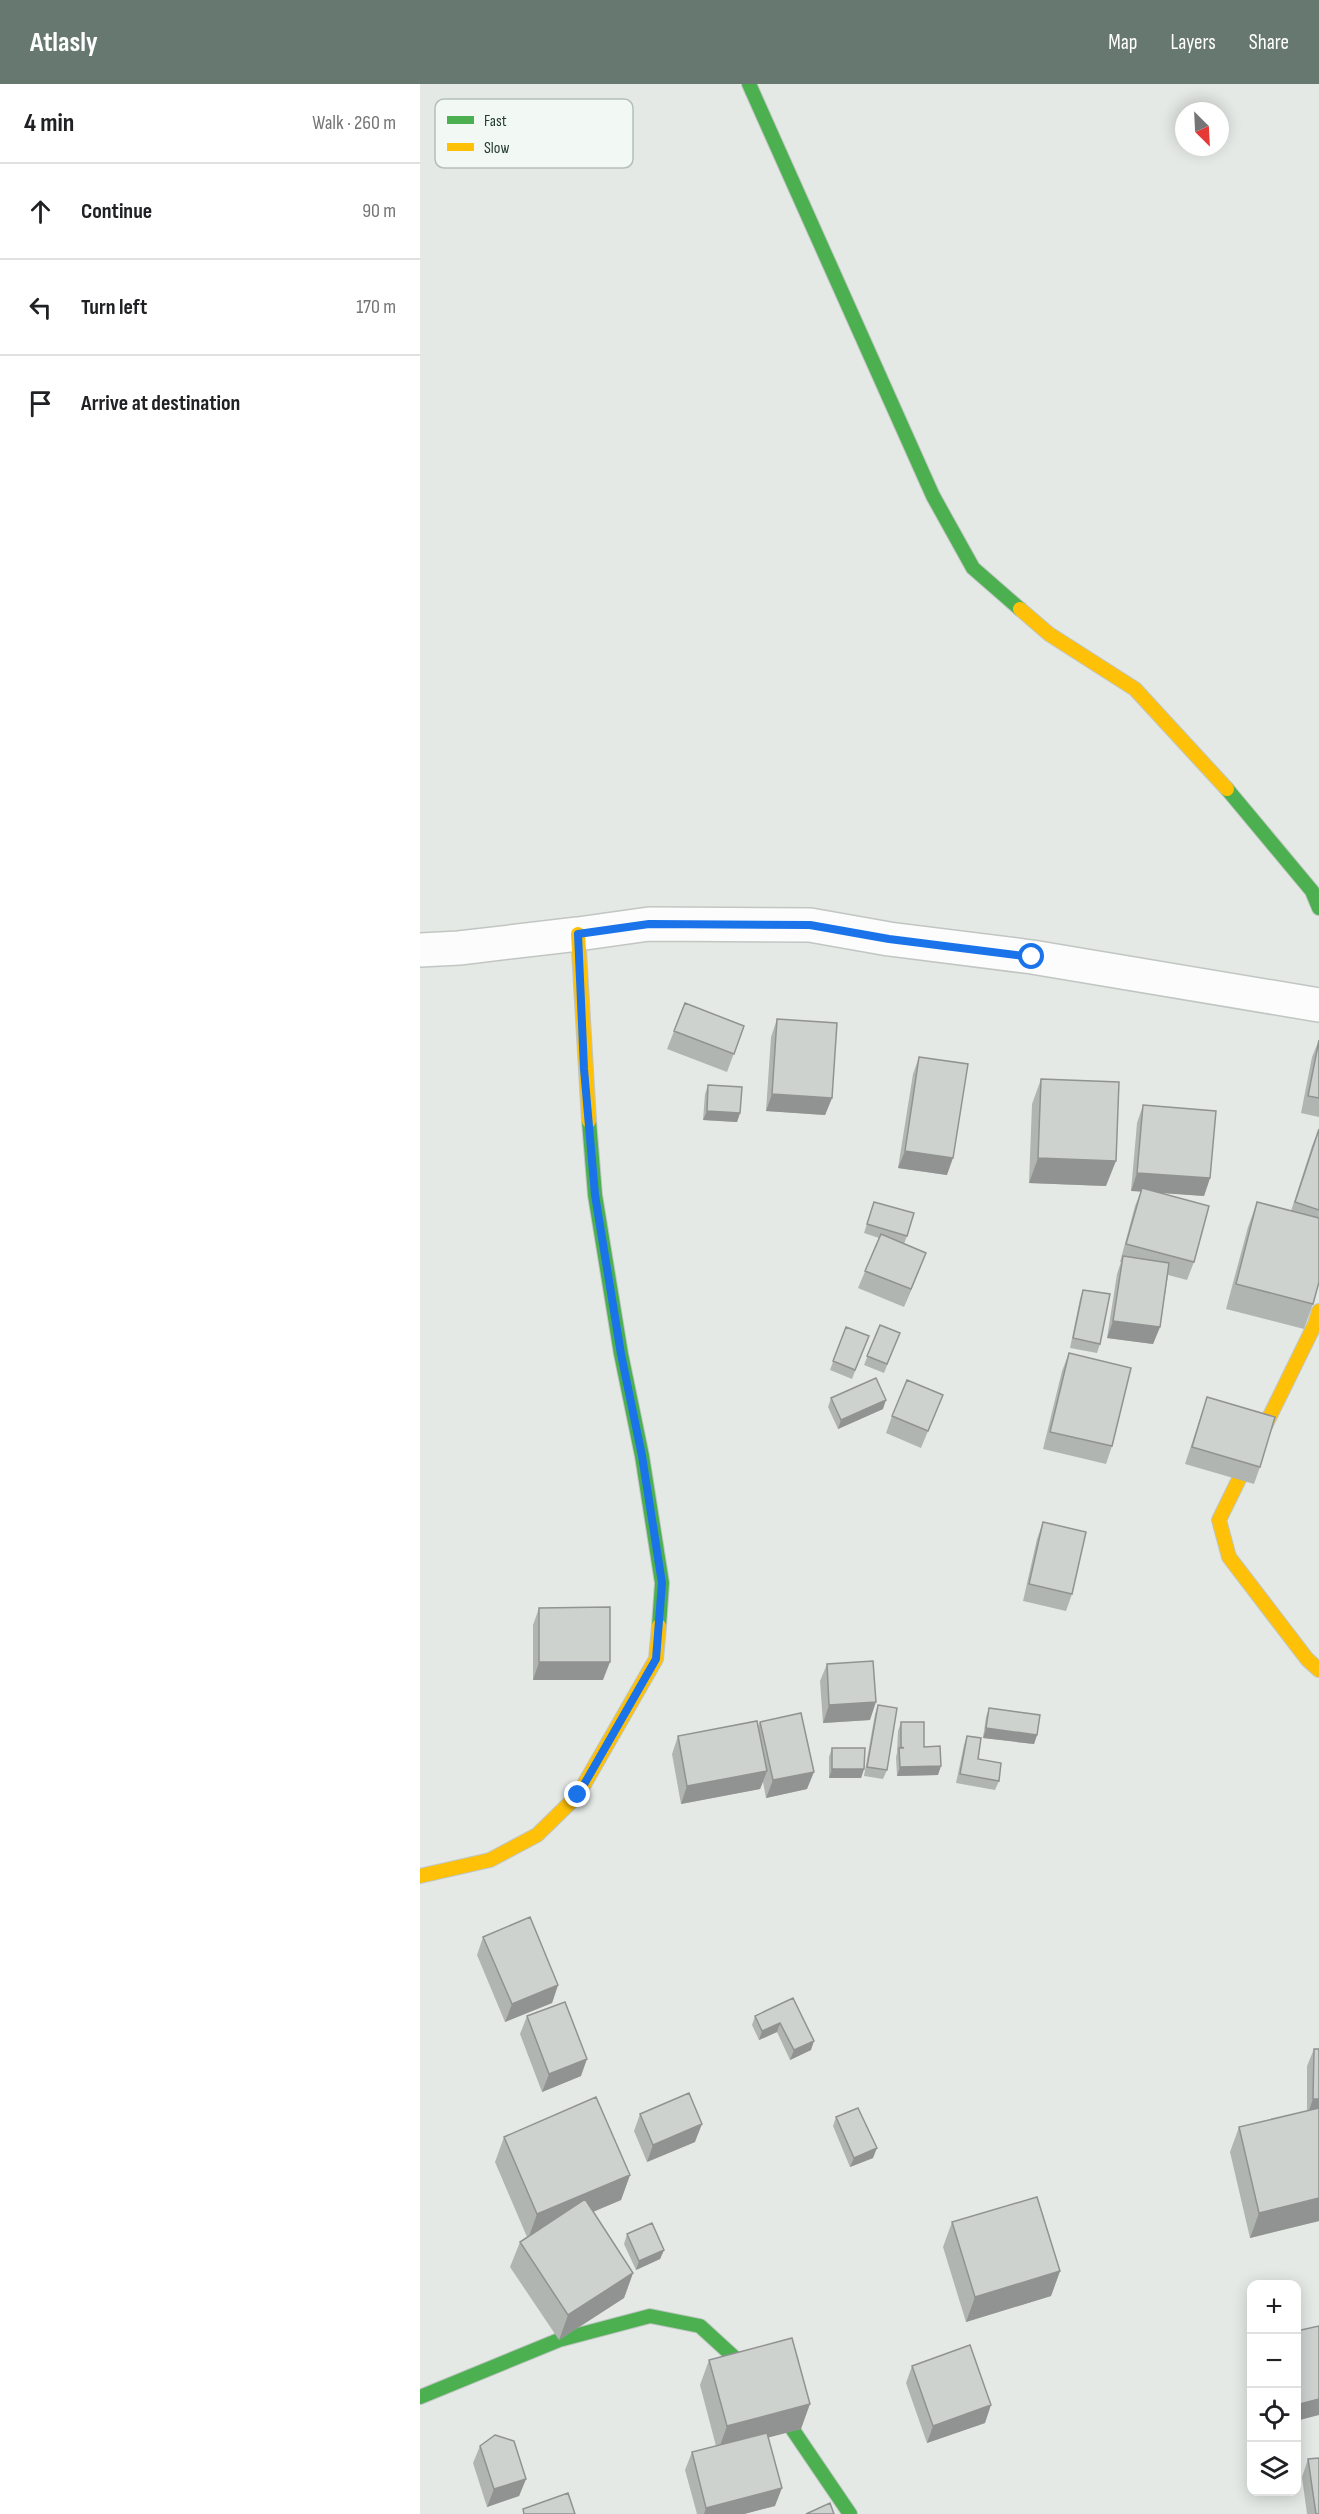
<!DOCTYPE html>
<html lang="en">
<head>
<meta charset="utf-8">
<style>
  :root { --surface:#fff; --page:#f2f2f2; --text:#202124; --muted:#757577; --line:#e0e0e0; --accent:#677871 }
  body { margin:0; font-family:"Sofia Sans Condensed",sans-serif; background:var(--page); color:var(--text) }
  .controls { position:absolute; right:18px; bottom:18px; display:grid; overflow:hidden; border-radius:12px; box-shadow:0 3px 15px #0003 }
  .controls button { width:54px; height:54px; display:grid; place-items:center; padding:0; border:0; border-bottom:2px solid var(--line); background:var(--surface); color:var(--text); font:30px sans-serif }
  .compass { position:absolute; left:755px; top:18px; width:54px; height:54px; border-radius:50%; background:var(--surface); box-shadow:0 3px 15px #0003; rotate:156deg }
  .stop { position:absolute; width:18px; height:18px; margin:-14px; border:4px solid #1a73e8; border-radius:50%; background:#fff }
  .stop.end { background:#1a73e8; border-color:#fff; box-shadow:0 2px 6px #0008 }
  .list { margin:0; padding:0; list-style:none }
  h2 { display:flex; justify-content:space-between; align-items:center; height:78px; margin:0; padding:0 24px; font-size:26px }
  h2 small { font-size:20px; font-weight:400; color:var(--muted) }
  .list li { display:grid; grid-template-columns:39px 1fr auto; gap:18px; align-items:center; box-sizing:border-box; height:96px; padding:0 24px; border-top:2px solid var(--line) }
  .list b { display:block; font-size:22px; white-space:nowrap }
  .list em { font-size:20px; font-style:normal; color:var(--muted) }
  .icon { flex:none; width:33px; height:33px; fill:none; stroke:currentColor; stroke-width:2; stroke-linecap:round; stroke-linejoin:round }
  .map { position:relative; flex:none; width:899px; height:2430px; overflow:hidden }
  header { display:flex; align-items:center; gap:36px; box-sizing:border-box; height:84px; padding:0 30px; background:var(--accent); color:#fff }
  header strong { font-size:28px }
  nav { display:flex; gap:33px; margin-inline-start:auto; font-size:21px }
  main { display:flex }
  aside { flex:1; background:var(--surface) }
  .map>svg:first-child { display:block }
</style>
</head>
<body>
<header>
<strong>Atlasly</strong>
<nav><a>Map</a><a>Layers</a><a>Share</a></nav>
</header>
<main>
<aside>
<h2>4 min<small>Walk · 260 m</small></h2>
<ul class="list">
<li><svg class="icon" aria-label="ahead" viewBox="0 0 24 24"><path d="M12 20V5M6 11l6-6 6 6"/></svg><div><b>Continue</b></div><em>90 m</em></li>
<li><svg class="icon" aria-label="left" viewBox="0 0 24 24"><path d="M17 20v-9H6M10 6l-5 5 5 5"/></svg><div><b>Turn left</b></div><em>170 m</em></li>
<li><svg class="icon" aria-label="arrive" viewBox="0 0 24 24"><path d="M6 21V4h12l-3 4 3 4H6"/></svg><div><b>Arrive at destination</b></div></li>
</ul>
</aside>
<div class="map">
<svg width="899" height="2430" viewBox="0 0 899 2430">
  <rect width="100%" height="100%" fill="#e4e9e6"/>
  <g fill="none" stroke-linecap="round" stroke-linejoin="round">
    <defs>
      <path id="street" d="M0 866 39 864 158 850 229 840 390 841 469 855 612 873 899 921"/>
      <path id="fast" d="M329 0 513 412 553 484 600 525
        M807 705 892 807 899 824
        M169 1037 175 1111 201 1270 222 1372 242 1499 239 1542
        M0 2313 139 2256 230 2232 280 2242 339 2296 430 2430"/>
      <path id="slow" d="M600 525 629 550 715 605 807 705
        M158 850 169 1037
        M899 1227 895 1240 799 1436 809 1473 887 1575 899 1586
        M0 1792 70 1776 117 1751 158 1711 236 1575 239 1542"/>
    </defs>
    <!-- street casing -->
    <use href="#street" stroke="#c1c6c3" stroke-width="36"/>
    <!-- fast casing -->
    <use href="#fast" stroke="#c0c6c3" stroke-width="16"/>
    <!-- slow casing -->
    <use href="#slow" stroke="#c0c6c3" stroke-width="16"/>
    <!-- street -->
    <use href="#street" stroke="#fbfcfb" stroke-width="33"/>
    <!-- fast -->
    <use href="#fast" stroke="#4caf50" stroke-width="14"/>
    <!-- slow -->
    <use href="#slow" stroke="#ffc107" stroke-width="14"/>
  </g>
  <!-- wall -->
  <path fill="#b0b5b2" d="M357 935 412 1014 405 1031 346 1027 351 953Z
    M324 942 307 988 247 965 254 947Z
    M899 956V1033L881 1029 892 973Z
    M499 973 527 1091 478 1084 493 990Z
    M621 995 686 1102 609 1099 612 1020Z
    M288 1001 320 1029 317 1038 283 1036 285 1010Z
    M723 1021 790 1094 784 1112 737 1108 774 1178 767 1196 748 1191 740 1243 733 1260 687 1254 697 1190 701 1178H700L715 1122 721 1107H711L717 1039Z
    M899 1045V1198L893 1220 884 1245 806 1225 828 1143 837 1118 871 1127 892 1062Z
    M454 1118 487 1152 484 1160 506 1169 484 1223 438 1204 459 1154 444 1149Z
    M663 1206 680 1260 677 1269 650 1264 660 1215Z
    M460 1241 480 1249 464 1289 444 1281Z
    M426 1243 449 1252 432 1295 410 1286Z
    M649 1269 692 1362 686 1380 623 1365 642 1287Z
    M523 1311 501 1364 466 1349 472 1332Z
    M787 1313 840 1383 834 1400 765 1380Z
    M411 1314 463 1325 418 1345 408 1323Z
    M623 1438 652 1510 646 1527 603 1517 617 1455Z
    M119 1524 183 1596H113V1541Z
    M407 1580 450 1636 403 1639 400 1597Z
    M458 1621 467 1686 463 1695 444 1692 455 1630Z
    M569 1624 617 1651 614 1660 563 1654 566 1633Z
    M340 1638 387 1705 346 1714 343 1698 340 1705 261 1720 252 1670 258 1652 338 1643Z
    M481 1638 504 1663 518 1691 477 1692 476 1673 477 1669 478 1647Z
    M547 1652 558 1675 579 1697 575 1706 536 1699 544 1661Z
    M412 1664 444 1685 441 1694H409V1673Z
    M63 1853 138 1901 132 1919 85 1938 57 1871Z
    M373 1914 391 1966 370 1976 357 1948 339 1956 332 1941 335 1932Z
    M107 1932 161 1992 122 2008 100 1950Z
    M894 1965 899 2137 830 2154 810 2068 819 2043 887 2027V1982Z
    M220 2030 275 2058 227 2078 214 2047Z
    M416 2033 453 2074 430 2083 413 2042Z
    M84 2053 210 2091 201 2116 173 2128 213 2189 204 2214 139 2256 90 2183 100 2158 107 2153 75 2078Z
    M532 2138 640 2187 631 2212 546 2238 523 2163Z
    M207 2150 244 2166 240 2175 216 2186 204 2160Z
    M289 2276 381 2345 348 2353 355 2422 324 2430H277L265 2386 272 2368 296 2362 280 2301Z
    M492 2282 565 2339 507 2359 486 2299Z
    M60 2362 106 2395 99 2412 67 2423 53 2379Z
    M888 2375 899 2430H887L882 2393Z"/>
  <!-- shaded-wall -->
  <path fill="#909391" d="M352 1010 412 1014 405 1031 346 1027Z
    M287 1027 320 1029 317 1038 283 1036Z
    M485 1067 533 1074 527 1091 478 1084Z
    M618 1074 696 1077 686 1102 609 1099Z
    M717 1089 790 1094 784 1112 711 1107Z
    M506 1169 499 1187 484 1223 491 1205Z
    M693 1237 740 1243 733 1260 687 1254Z
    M466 1316 463 1325 418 1345 421 1336Z
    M119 1578H190L183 1596H113Z
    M456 1618 450 1636 403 1639 409 1621Z
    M566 1644 617 1651 614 1660 563 1654Z
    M521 1682 518 1691 477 1692 480 1683Z
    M412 1685H444L441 1694H409Z
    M347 1687 340 1705 261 1720 267 1702Z
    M394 1688 387 1705 346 1714 353 1696Z
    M138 1901 132 1919 85 1938 92 1920Z
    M360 1939 357 1948 339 1956 342 1947Z
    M394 1957 391 1966 370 1976 374 1966Z
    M167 1975 161 1992 122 2008 129 1990Z
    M893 2015H899V2032H887Z
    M282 2040 275 2058 227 2078 233 2061Z
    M457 2064 453 2074 430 2083 434 2074Z
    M210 2091 201 2116 108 2155 117 2130Z
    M899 2114V2137L830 2154 839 2129Z
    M244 2166 240 2175 216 2186 219 2177Z
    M640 2187 631 2212 546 2238 555 2213Z
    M213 2189 204 2214 139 2256 148 2231Z
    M899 2315V2331L876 2337V2321Z
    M390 2320 381 2345 298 2367 307 2342Z
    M571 2321 565 2339 507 2359 513 2342Z
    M106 2395 99 2412 67 2423 74 2405Z
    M362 2404 355 2422 324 2430H284L286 2424Z"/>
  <!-- building -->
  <path fill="#cdd2cf" stroke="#909391" stroke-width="1.5" d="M265 919 324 942 314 970 254 947Z
    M357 935 417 939 412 1014 352 1010Z
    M899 956V1014L888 1012Z
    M499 973 548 980 533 1074 485 1067Z
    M621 995 699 998 696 1077 618 1074Z
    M288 1001 322 1003 320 1029 287 1027Z
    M723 1021 796 1027 790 1094 717 1089Z
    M899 1045V1126L875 1118Z
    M722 1104 789 1122 774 1178 706 1160Z
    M454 1118 494 1129 487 1152 447 1140Z
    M837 1118 899 1134V1198L893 1220 816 1200Z
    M461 1150 506 1169 491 1205 445 1187Z
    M703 1172 749 1179 740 1243 693 1237Z
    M663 1206 690 1210 680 1260 653 1254Z
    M460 1241 480 1249 467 1280 447 1272Z
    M426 1243 449 1252 435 1286 413 1277Z
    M649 1269 711 1284 692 1362 630 1348Z
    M456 1294 466 1316 421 1336 411 1314Z
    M487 1296 523 1311 508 1347 472 1332Z
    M787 1313 855 1333 840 1383 772 1363Z
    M623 1438 666 1448 652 1510 609 1500Z
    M190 1523V1578H119V1524Z
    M453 1577 456 1618 409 1621 407 1580Z
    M458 1621 477 1624 467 1686 447 1683Z
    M569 1624 620 1631 617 1651 566 1644Z
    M381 1629 394 1688 353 1696 340 1638Z
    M337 1637 347 1687 267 1702 258 1652Z
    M481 1638H504V1663L520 1662 521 1682 480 1683 479 1664H484L481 1663Z
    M547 1652 561 1654 558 1675 581 1679 579 1697 540 1690Z
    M412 1664H445L444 1685H412Z
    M110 1833 138 1901 92 1920 63 1853Z
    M373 1914 394 1957 374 1966 360 1939 342 1947 335 1932Z
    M145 1918 167 1975 129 1990 107 1932Z
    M894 1965H899V2015H893Z
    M269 2009 282 2040 233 2061 220 2030Z
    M176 2013 210 2091 117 2130 84 2053Z
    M438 2024 457 2064 434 2074 416 2033Z
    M899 2024V2114L839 2129 819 2043Z
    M617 2113 640 2187 555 2213 532 2138Z
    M165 2115 213 2189 148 2231 100 2158Z
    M232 2139 244 2166 219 2177 207 2150Z
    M899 2242V2315L876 2321V2247Z
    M372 2254 390 2320 307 2342 289 2276Z
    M550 2261 571 2321 513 2342 492 2282Z
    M347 2349 362 2404 286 2424 272 2368Z
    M75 2351 94 2357 106 2395 74 2405 60 2362Z
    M899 2374V2430H896L888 2375Z
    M148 2409 155 2430H104L103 2425Z
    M410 2419 414 2430H386Z"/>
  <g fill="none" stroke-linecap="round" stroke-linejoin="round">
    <!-- route -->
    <path stroke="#1a73e8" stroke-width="8" d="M158 1711 236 1575 242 1499 222 1372 201 1270 175 1111 164 985 158 850 229 840 390 841 469 855 612 873"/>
  </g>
  <!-- legend -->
  <rect x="15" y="15" width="198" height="69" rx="9" fill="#f2f8f4" stroke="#b4bfba" stroke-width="1.5"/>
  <rect x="27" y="32" width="27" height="8" fill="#4caf50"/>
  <rect x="27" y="59" width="27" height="8" fill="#ffc107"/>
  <g font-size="16" fill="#233b32">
    <text x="64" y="42">Fast</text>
    <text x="64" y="69">Slow</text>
  </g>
</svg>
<div class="controls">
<button>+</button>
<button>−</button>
<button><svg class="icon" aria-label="locate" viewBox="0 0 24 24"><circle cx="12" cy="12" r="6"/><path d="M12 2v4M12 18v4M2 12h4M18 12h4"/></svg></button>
<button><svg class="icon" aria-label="layers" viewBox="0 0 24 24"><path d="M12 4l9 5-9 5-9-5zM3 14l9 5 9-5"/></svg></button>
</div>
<svg class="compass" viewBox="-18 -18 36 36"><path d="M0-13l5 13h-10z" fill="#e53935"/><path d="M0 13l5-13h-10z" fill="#757577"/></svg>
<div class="stop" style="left:612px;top:873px"></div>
<div class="stop end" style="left:158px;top:1711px"></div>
</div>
</main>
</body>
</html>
